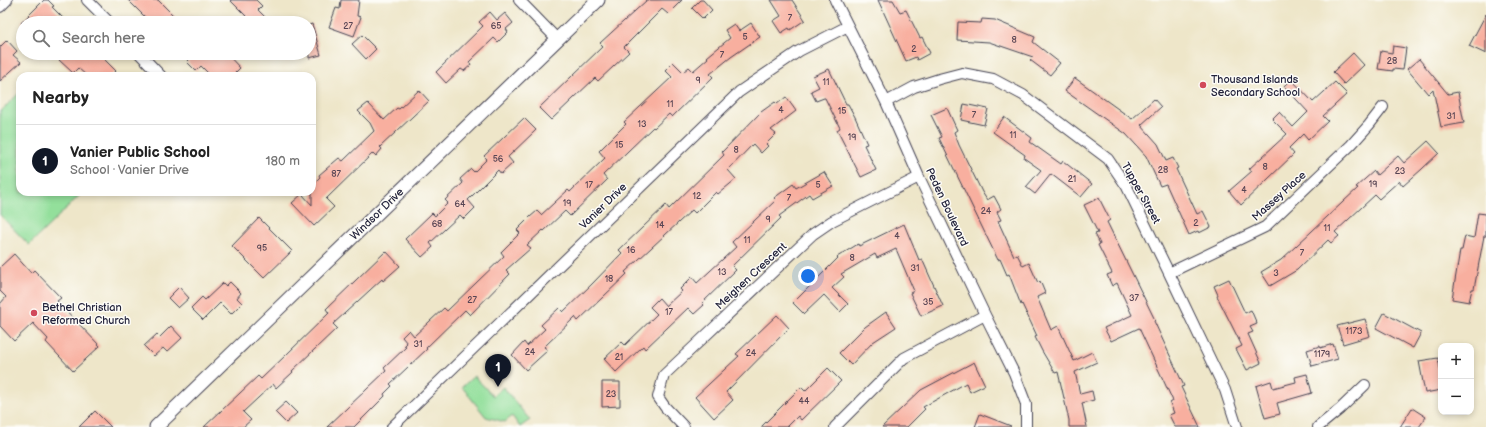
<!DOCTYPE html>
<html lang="en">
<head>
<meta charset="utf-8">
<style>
  :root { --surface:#fff; --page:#f6f6f6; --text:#222; --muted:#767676; --line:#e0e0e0; --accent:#111827 }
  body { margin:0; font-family:"Balsamiq Sans",sans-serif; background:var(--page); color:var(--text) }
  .controls { position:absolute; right:12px; bottom:12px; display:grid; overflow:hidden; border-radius:8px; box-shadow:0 2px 6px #0003 }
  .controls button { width:36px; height:36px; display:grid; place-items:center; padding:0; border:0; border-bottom:1px solid var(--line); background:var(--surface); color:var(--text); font:20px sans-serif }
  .you { position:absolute; left:808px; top:276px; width:14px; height:14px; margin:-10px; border:3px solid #fff; border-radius:50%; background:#1a73e8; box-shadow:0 0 0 6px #1a73e833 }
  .badge { display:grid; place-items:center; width:26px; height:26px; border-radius:50%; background:var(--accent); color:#fff; font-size:13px; font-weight:700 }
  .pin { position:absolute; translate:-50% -33px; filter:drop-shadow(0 1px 2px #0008) }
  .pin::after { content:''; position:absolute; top:21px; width:14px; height:12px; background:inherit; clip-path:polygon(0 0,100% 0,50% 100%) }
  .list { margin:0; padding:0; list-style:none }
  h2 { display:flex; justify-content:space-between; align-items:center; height:52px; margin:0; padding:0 16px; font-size:17px }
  h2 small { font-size:13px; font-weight:400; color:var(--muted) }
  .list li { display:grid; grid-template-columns:26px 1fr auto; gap:12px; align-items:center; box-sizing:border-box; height:72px; padding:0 16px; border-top:1px solid var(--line) }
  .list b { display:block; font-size:15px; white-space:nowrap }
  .list p { margin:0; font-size:13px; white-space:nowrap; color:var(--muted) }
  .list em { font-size:13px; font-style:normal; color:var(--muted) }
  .icon { flex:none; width:22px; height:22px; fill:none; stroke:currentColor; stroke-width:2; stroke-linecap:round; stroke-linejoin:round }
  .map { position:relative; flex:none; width:1486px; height:427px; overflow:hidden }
  .search { position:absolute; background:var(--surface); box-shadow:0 2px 6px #0003; left:16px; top:16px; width:300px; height:44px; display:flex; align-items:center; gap:10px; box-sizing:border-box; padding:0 14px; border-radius:22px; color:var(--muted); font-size:15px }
  .panel { position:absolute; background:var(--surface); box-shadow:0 2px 6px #0003; left:16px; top:72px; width:300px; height:124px; border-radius:12px }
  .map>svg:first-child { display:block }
</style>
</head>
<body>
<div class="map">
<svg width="1486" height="427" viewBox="0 0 1486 427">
  <rect width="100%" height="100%" fill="#fdfcf7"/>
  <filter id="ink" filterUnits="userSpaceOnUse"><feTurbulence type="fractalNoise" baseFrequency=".025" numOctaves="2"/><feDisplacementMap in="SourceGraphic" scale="8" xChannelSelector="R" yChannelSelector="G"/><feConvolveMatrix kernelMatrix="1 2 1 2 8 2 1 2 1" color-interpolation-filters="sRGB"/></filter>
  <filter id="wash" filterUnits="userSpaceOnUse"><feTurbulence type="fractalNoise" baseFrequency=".012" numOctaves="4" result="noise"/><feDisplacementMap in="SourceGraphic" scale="16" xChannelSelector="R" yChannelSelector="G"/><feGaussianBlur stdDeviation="0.9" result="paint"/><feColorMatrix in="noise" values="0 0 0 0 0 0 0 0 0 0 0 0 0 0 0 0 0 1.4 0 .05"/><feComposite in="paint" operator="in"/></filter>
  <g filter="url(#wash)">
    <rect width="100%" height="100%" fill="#eee6c9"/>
    <!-- green -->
    <path fill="#93df9b" stroke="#5a806b" d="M20 92V192H83L29 245 0 215V112Z
      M474 376 493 396 503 387 530 420 520 427 512 416 505 422 486 417 462 387Z"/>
    <g id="blocks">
      <!-- building -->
      <path fill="#f8af9f" d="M44 0H48L54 6 52 7 68 23H21Z
        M128 0H158L181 23H151Z
        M230 0H256L262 6 258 10 271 23H253Z
        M341 0H359L357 16 361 17 354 36 329 27 336 8 340 9Z
        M647 0H682L668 14 662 9 624 47 629 52 598 81 595 78 551 120 539 108 603 46 600 43Z
        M700 0H703L712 10 703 19 692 8Z
        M771 0H792L805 20 790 30 789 28 781 33 773 21 781 16Z
        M878 0H893L900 12 906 10 920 38 922 37 930 53 917 60 916 57 906 61Z
        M490 12 497 20 505 13 513 23 506 29 508 32 498 42 494 38 469 62 471 65 464 71 461 69 446 83 436 72 483 26 479 22Z
        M1486 14V54L1469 46Z
        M982 19 995 20 1035 37 1033 42 1060 63 1050 75 1030 60 1033 57 989 42 957 40 958 22 981 23Z
        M751 23 760 37 731 57 710 74 713 77 672 117 669 114 654 128 653 127 603 175 607 180 570 216 565 211 544 231 543 230 527 245 531 248 506 270 510 274 470 315 465 310 426 348 427 349 390 384 392 386 384 394 385 396 354 427H327L386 371 384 368 406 347 404 346 407 343 402 337 409 330 414 336 444 308 447 311 504 256 501 252 520 233 517 230 530 217 537 211 541 215 568 190 570 192 605 158 599 151 626 124 624 122 672 77 665 70 673 62 683 72 689 67 693 71 708 58 707 57 730 38 725 30 734 24 739 31Z
        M312 24 321 55 309 58V25Z
        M362 35 376 49 366 59 352 44Z
        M7 40 17 51 13 55 21 62 0 81V47Z
        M1393 46 1406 48 1403 70 1393 69V71L1378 69 1381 51 1392 53Z
        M64 53H98L116 71 111 76H87L78 68 73 73 58 59Z
        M182 53H226L240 68 232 76H211L201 66 196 71 187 62 189 60Z
        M1353 53 1364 65 1344 84 1333 72Z
        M1419 59 1448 94 1458 92 1464 123 1441 127 1433 89 1428 94 1407 69Z
        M829 69 846 104H848L855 117 867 144 864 145 876 170 861 177 837 130 840 128 825 98H824L816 101 811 91 819 87 813 76Z
        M1075 78 1132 119 1154 99 1161 107 1141 125 1158 144 1166 161 1173 158 1178 168 1176 169 1197 214 1203 211 1211 227 1199 233 1198 231 1189 235 1166 184 1160 186 1146 156 1126 134 1065 91Z
        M1291 79 1313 102 1335 82 1347 94 1323 116 1328 121 1308 140 1303 134 1289 148 1294 154 1241 205 1229 191 1252 171 1249 169 1287 134 1272 119 1279 112 1293 127 1308 112 1284 86Z
        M419 90 429 101 380 147 382 149 376 156 373 153 326 199 334 207 314 226 292 203 302 194 312 205V185L320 177 319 175 339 158 343 161 374 131 370 123 358 111 368 103 384 120 397 108 399 109Z
        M786 97 796 111 771 130 776 134 766 144 768 146 761 153 753 144 728 170 736 179 718 194 716 192 695 213 692 210 625 272 627 274 578 321 575 317 544 347 548 350 526 370 512 355 524 342 527 346 545 329 541 325 559 308 563 312 592 284 622 253 619 250 666 205 669 209 724 155 722 152 761 112 775 102 777 104Z
        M964 104 988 109 984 125 961 120Z
        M947 108 957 130 954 132 959 145 982 192 987 200 994 196 1001 209 997 212 1001 220 998 221 1014 256 1017 254 1023 266 1029 263 1038 283 1040 281 1045 293 1037 297 1051 330 1058 326 1074 361 1092 352 1097 362 1075 372 1080 394 1092 391 1094 400 1082 403 1087 427H1069V420L1058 372 1055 373 1042 351 1035 337 1037 336 1031 323 1022 304 1021 305 1009 274 1007 275 1000 259 998 260 939 138 942 137 931 115Z
        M1004 117 1032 138 1030 142 1061 164 1063 161 1092 184 1081 197 1051 174 1035 194 1026 187 1041 170 1024 158 1025 155 993 132Z
        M524 118 536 130 508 157 513 163 501 174 498 170 468 200 475 208 464 219 460 215 430 243 433 247 422 257 405 239 432 213 435 216 448 203 445 200 463 183 460 179 471 169 474 172 487 159 484 156Z
        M1428 141 1439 153 1422 169 1403 186 1399 181 1379 199 1375 195 1335 232 1339 236 1331 243 1328 240 1297 270 1270 286 1261 272 1281 260 1358 188 1356 187 1374 171 1377 175 1398 156 1404 163Z
        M824 172 833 186 812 198 809 194 779 216 781 218 732 266 736 270 702 303 704 305 694 314 688 308 645 349 643 346 616 372 604 359 622 342 625 345 657 314 650 307 659 298 666 306 682 291 680 289 692 277 697 283 736 247 732 242 776 200 774 198 793 184 796 188Z
        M1099 198 1110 220 1107 222 1155 320 1154 321 1184 386 1181 387 1200 427H1175L1169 415 1174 413 1170 403 1173 401 1139 328 1111 341 1104 328 1132 315 1117 283 1112 286 1107 275 1112 273 1098 245 1100 244 1095 234 1098 233 1084 205Z
        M1478 213 1486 214V236H1484L1474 289H1472L1469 302 1452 299 1460 250H1462L1465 236 1474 238Z
        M259 218 292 251 264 278 232 246Z
        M904 224 919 260 922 259 943 306 921 316 910 293 914 291 896 249 877 258 875 254 841 274 844 277 832 288 848 304 840 312 824 295 804 314 793 303 838 258 837 257 858 244 859 246Z
        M386 251 400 266 383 281 382 279 333 324 337 328 292 371 293 372 276 388 273 384 243 412 251 420 243 427H204L258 376 261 379 286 355 329 313 326 309Z
        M14 254 31 273 34 270 61 298 57 301 100 346 73 371 46 342 48 339 33 323 14 341 0 326V304L6 297 0 291V267Z
        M1229 279 1245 313 1251 310 1257 324 1250 327 1253 332 1248 334 1261 363 1247 370 1236 349 1242 346 1217 296 1218 295 1214 286Z
        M230 282 241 293 237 298 242 303 231 314 220 303 203 320 191 308 202 297 205 300 223 283 226 286Z
        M179 287 189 298 178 308 168 298Z
        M886 312 896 327 873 342 851 365 839 353 865 327Z
        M1384 313 1421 333 1413 348 1376 328Z
        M777 315 789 328 726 392 733 400 714 418 695 397 739 356 736 354Z
        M1365 319 1370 336 1343 344 1337 326Z
        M171 326 182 338 167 352 163 348 154 356 144 346 157 334 160 337Z
        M1333 344 1338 359 1312 366 1307 350 1320 346V348Z
        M1438 358 1441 374V390L1425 393 1419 361Z
        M974 362 985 385 970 392 966 383 923 407 925 409 907 427H882L921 390Z
        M828 368 841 381 801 420 798 416 787 427H761L801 387 805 391Z
        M1307 374 1312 393 1277 403 1280 414 1265 418 1256 386 1271 381 1273 388 1296 382 1295 377Z
        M602 382H620V406L602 407Z
        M286 402 297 413 286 423 275 412Z
        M1412 408 1426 417 1419 427H1400Z
        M95 411 111 427H79Z
        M980 414 1011 426 1010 427H975Z"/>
    </g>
  </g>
  <g filter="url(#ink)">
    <use href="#blocks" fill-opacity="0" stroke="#413f50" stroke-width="1"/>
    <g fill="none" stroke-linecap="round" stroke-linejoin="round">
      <defs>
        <path id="minor" d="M87 0 110 23
          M519 0 558 40
          M835 0 886 102 919 177 985 315 1014 373 1026 404V427
          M0 7 7 0
          M139 53 161 76
          M886 102 914 87 939 79 962 73 993 79 1023 95 1108 159 1127 187 1169 273 1225 390 1237 427
          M1169 273 1265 227 1351 145 1369 125 1383 107
          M392 427 739 92 799 51 848 26
          M684 427 665 407 658 397 664 375 813 234 832 221 919 177
          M835 427 904 358 985 315
          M1318 427 1340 409 1365 385"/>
        <path id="tertiary" d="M156 427 598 0"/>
      </defs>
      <!-- minor casing -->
      <use href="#minor" stroke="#413f50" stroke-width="12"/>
      <!-- tertiary casing -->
      <use href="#tertiary" stroke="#413f50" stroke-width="15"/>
      <!-- minor -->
      <use href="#minor" stroke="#fff" stroke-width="10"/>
      <!-- tertiary -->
      <use href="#tertiary" stroke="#fff" stroke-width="13"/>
    </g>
  </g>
  <!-- markers -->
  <g fill="#d1495b" stroke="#fdfcf7" stroke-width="1.5">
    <circle cx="1203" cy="85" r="4"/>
    <circle cx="34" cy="313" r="4"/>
  </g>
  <g text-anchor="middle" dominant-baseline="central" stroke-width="3" stroke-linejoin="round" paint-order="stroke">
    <!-- number labels -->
    <g font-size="9" fill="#584554">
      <text x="790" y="18">7</text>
      <text x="348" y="26">27</text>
      <text x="496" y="26">65</text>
      <text x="745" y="37">5</text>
      <text x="1014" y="40">8</text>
      <text x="914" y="49">2</text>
      <text x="722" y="55">7</text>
      <text x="1392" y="61">28</text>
      <text x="698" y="80">9</text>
      <text x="826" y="82">11</text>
      <text x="670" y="104">11</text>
      <text x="781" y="110">4</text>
      <text x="842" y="111">15</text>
      <text x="974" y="115">7</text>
      <text x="1451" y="116">31</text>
      <text x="642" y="124">13</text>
      <text x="1013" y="135">11</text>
      <text x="852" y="137">19</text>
      <text x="619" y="145">15</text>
      <text x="736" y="150">8</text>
      <text x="498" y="159">56</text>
      <text x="1265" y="167">8</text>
      <text x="1163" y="170">28</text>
      <text x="1400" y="171">23</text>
      <text x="336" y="174">87</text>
      <text x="1072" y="179">21</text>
      <text x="1373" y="184">19</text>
      <text x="589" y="185">17</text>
      <text x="818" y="185">5</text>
      <text x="1244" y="190">4</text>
      <text x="697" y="196">12</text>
      <text x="789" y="198">7</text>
      <text x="567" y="203">19</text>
      <text x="460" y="204">64</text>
      <text x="986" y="211">24</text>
      <text x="768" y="219">9</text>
      <text x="1196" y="223">2</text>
      <text x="437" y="224">68</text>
      <text x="660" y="225">14</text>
      <text x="1327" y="228">11</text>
      <text x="897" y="236">4</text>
      <text x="747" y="240">11</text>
      <text x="262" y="248">95</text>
      <text x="631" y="250">16</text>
      <text x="1302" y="253">7</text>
      <text x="852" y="258">8</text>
      <text x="915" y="268">31</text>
      <text x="722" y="272">13</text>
      <text x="1276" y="273">3</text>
      <text x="609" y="279">18</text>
      <text x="1134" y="298">37</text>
      <text x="472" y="300">27</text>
      <text x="928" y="302">35</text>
      <text x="669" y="312">17</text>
      <text x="1354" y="331">1173</text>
      <text x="418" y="344">31</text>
      <text x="530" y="352">24</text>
      <text x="751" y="353">24</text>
      <text x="1322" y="354">1179</text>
      <text x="619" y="357">21</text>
      <text x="611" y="394">23</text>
      <text x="804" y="401">44</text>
    </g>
    <!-- poi labels -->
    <g font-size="11" fill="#22223b" stroke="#fdfcf7" text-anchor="start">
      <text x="1211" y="79">Thousand Islands<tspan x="1211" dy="13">Secondary School</tspan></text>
      <text x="42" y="307">Bethel Christian<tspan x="42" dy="13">Reformed Church</tspan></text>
    </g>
    <!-- street labels -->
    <g font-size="11" fill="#22223b" stroke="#fdfcf7">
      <text transform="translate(1141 193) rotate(61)">Tupper Street</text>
      <text transform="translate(1279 196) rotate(-42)">Massey Place</text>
      <text transform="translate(603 206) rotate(-44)">Vanier Drive</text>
      <text transform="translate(947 207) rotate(65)">Peden Boulevard</text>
      <text transform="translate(377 214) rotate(-44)">Windsor Drive</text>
      <text transform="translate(751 276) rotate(-43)">Meighen Crescent</text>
    </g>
  </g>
</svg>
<div class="controls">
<button>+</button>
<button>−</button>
</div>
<div class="you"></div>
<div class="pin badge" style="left:498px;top:387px">1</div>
<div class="search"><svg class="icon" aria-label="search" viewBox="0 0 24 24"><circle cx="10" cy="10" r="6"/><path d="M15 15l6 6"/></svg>Search here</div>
<section class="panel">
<h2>Nearby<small></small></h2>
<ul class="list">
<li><span class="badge">1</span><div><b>Vanier Public School</b><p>School · Vanier Drive</p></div><em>180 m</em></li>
</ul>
</section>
</div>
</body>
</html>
